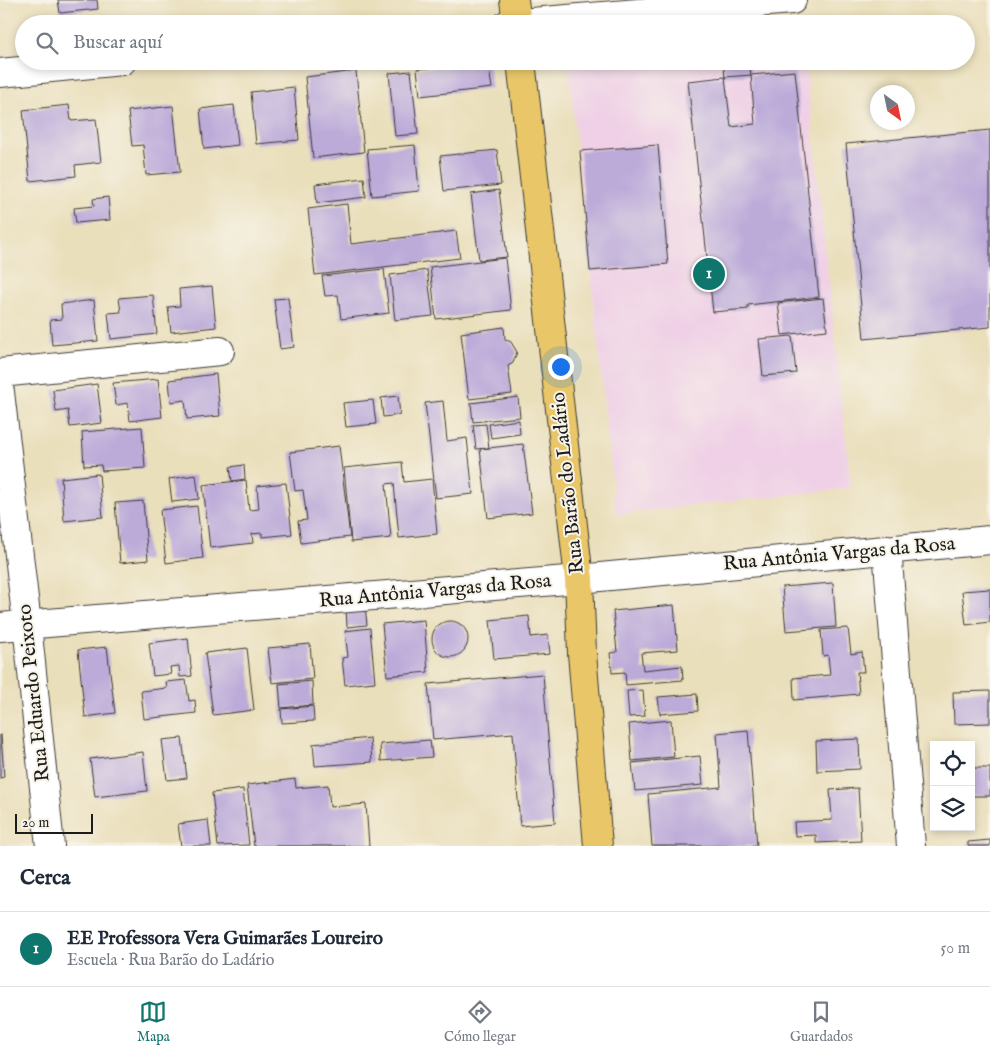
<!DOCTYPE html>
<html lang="es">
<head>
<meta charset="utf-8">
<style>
  :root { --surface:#fff; --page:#f2f2f3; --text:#1f2937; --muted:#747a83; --line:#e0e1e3; --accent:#0f766e }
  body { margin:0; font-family:"IM FELL English",serif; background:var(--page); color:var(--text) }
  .controls { position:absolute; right:15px; bottom:15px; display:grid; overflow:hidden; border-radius:0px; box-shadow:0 2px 8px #0003 }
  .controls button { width:45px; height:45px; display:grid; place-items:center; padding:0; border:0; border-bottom:1px solid var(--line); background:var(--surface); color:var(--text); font:25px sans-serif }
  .compass { position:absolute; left:870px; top:85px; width:45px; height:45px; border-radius:50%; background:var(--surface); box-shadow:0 2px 8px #0003; rotate:147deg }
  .scale { position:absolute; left:15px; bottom:12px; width:78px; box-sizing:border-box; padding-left:5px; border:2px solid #1c1c1c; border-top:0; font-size:14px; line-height:18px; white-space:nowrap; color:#1c1c1c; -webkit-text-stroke:4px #f7f3e8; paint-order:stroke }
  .you { position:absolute; left:560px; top:366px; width:18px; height:18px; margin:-12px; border:4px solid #fff; border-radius:50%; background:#1a73e8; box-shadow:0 0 0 8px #1a73e833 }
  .badge { display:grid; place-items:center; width:32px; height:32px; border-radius:50%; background:var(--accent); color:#fff; font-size:16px; font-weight:700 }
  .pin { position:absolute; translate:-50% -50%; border:2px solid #fff; box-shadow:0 1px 5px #0006 }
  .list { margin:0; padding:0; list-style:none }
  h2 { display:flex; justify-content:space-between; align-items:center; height:65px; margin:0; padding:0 20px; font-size:21px }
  h2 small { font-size:16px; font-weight:400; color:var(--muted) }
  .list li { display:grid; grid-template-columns:32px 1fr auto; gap:15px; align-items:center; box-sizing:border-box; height:75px; padding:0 20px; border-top:1px solid var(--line) }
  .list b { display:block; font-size:19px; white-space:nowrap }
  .list p { margin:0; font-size:16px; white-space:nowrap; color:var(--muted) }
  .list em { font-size:16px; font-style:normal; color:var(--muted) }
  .icon { flex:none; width:28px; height:28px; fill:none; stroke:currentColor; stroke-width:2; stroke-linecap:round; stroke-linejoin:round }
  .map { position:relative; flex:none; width:990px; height:846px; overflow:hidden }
  .search { position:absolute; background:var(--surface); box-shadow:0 2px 8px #0003; left:15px; right:15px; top:15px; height:55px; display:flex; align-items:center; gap:12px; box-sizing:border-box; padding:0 18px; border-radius:28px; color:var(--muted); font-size:19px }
  .sheet { height:140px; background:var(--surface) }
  nav { display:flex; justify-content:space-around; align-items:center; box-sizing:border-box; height:70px; border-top:1px solid var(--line); background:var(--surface); font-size:14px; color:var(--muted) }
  nav a { display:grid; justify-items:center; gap:2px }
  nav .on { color:var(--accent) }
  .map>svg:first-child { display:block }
</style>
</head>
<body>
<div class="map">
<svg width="990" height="846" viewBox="0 0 990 846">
  <rect width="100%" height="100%" fill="#f7f3e8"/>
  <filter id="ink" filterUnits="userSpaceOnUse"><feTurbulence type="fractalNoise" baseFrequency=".02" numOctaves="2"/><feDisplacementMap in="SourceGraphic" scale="10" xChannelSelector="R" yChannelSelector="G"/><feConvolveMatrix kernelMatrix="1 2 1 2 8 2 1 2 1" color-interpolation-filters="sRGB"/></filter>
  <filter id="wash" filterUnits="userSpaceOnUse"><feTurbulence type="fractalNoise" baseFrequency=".0096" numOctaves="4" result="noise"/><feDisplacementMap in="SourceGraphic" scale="20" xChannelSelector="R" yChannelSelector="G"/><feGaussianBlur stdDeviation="1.12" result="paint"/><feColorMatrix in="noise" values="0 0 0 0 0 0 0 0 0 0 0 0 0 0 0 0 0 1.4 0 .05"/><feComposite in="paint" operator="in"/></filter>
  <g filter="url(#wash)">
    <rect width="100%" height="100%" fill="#eadfbb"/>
    <!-- built -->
    <path fill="#efd0e6" d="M568 61H805L851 488 616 514Z"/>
    <g id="blocks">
      <!-- building -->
      <path fill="#bcaad9" d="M58 0H97L98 9 60 13Z
        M723 61H749L751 75 725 77Z
        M488 62 492 88 420 96 417 69Z
        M356 71 364 152 313 158 305 77Z
        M411 71 418 134 395 136 389 73Z
        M795 71 819 297 748 305V309L713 312 688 81 725 77 731 127 755 124 751 75Z
        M294 87 299 140 256 144 251 92Z
        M69 105 71 121 96 119 101 162 75 165 76 176 30 181 23 110Z
        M234 105 238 145 204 149 200 109Z
        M173 106 180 172 146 175 143 145 132 146 128 111Z
        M990 130V327L864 339 846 144Z
        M415 145 419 191 372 196 367 149Z
        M658 145 668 264 590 271 580 151Z
        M497 150 501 185 444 191 440 156Z
        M364 178 366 197 317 203 315 184Z
        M499 190 507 257 479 260 471 194Z
        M108 197 110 220 76 223 74 208 94 206 93 199Z
        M347 204 351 244 456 231 460 258 315 275 308 209Z
        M505 258 511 310 436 319 430 267Z
        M384 269 389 313 341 319 338 295 325 296 322 276Z
        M427 270 433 316 395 320 390 275Z
        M212 286 216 327 171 332 168 307 180 306 179 289Z
        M153 295 157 334 111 339 108 313 121 312 119 298Z
        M288 298 294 347 280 349 274 299Z
        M823 298 827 330 782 335 778 303Z
        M94 300 98 341 52 345 50 320 62 319 61 304Z
        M504 327 505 339 511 342 517 352 513 363 508 366 512 394 469 399 461 333Z
        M792 336 796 373 763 376 759 339Z
        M216 374 220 416 187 419 185 400 171 402 169 380Z
        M158 379 162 417 130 421 128 403 116 405 113 383Z
        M97 384 102 423 70 427 68 410 56 412 53 390Z
        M398 396 400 415 383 417 381 398Z
        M518 397 520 417 473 422 471 403Z
        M373 400 376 424 346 427 343 403Z
        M443 401 447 441 467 438 473 494 436 498 425 403Z
        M519 420 520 434 491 438 489 424Z
        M486 424 489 448 476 449 473 425Z
        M142 427 145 468 102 471 101 465 84 466 82 432Z
        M523 444 532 513 488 518 480 449Z
        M339 446 350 537 301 543 298 521 307 520 303 490 295 491 290 452Z
        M402 462 404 482 432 479 437 534 399 538 394 483 386 484 391 538 351 542 344 468Z
        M244 465 245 479 232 481 230 467Z
        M99 474 103 517 64 521 61 478Z
        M196 475 199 499 172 502 169 479Z
        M246 480 249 510 259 509 257 486 286 483 292 534 262 537V533L252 534 253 543 210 548 203 485Z
        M143 501 148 560 120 563 115 503Z
        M197 506 203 558 166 563 160 510Z
        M833 583 836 627 786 631 782 587Z
        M990 589V622L966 625 962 591Z
        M674 605 678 650 641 653 643 670 682 666 683 680 626 685 625 672 612 673 610 653 617 652 613 611Z
        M365 606 367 625 347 627 346 608Z
        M529 616 531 637 548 635 550 654 494 659 490 620Z
        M424 620 428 672 387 676 382 624Z
        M432 639a18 18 0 1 1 36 0a18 18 0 1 1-36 0Z
        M370 628 375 682 345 685 342 658 348 657 345 631Z
        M848 628 851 654 862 652 864 672H857L859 694 794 700 793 678 830 675 828 655 823 656 821 630Z
        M188 638 192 676 180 677 179 666 170 667 171 674 153 676 149 643Z
        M310 644 313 679 272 683 268 648Z
        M107 647 115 713 85 717 78 650Z
        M247 648 254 710 213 715 205 653Z
        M543 674 555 823 520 826 513 733 433 740 428 684Z
        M186 680 189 701 195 700 196 713 144 719 141 691 167 688 166 682Z
        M312 681 313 705 281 708 279 684Z
        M643 690 645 716 629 717 627 691Z
        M990 691V723L954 724 953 692Z
        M697 694 698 711 660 714 658 697Z
        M313 706 314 721 282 723 281 709Z
        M671 720 674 757 632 761 629 724Z
        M748 730 757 846H652L648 794 721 787 717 733Z
        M0 735H1L4 777 0 778Z
        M182 738 187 778 167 780 162 740Z
        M370 738 372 762 315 766 313 744Z
        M859 739 860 769 817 771 816 741Z
        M430 740 432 757 381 761 380 744Z
        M143 752 147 791 95 797 90 759Z
        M700 756 703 785 635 791 632 763Z
        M971 768H990V796H971Z
        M295 779 296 788 328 785 330 807 366 804 369 846H254L247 785Z
        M858 788 861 841 816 843V835L795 836 794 822 832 820 830 790Z
        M243 789 249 845 218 846 212 793Z
        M208 820 211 846H181L178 824Z
        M990 840V846H968V842Z"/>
    </g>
  </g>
  <g filter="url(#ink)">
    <use href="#blocks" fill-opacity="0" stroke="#3b3934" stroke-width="1"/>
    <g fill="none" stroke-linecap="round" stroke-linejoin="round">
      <defs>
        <path id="minor" d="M508 24 792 0
          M0 73 122 61
          M0 373 220 351
          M0 392 27 624 50 846
          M887 549 911 846
          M0 627 579 579 990 540"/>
        <path id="major" d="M514 0 517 24
          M521 61 579 579 582 653 598 846"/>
      </defs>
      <!-- minor casing -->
      <use href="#minor" stroke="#3b3934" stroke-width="30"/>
      <!-- major casing -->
      <use href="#major" stroke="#3b3934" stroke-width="30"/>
      <!-- minor -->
      <use href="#minor" stroke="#fff" stroke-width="28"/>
      <!-- major -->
      <use href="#major" stroke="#e9c769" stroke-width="28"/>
    </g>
  </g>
  <g text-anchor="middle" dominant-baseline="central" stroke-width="4" stroke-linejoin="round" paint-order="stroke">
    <!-- street labels -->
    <g font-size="20" fill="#1c1c1c" stroke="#f7f3e8">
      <text transform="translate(568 483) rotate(-96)">Rua Barão do Ladário</text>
      <text transform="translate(839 554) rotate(-5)">Rua Antônia Vargas da Rosa</text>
      <text transform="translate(435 591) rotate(-5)">Rua Antônia Vargas da Rosa</text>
      <text transform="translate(34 693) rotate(-96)">Rua Eduardo Peixoto</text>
    </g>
  </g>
</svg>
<div class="controls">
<button><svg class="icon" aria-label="locate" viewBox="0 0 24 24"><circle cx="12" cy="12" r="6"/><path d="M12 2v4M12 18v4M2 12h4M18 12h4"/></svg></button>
<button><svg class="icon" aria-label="layers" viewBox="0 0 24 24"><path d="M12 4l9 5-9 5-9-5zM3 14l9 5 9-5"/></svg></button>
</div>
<svg class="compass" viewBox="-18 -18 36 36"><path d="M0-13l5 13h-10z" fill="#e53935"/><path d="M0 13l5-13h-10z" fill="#747a83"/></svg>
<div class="scale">20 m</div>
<div class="you"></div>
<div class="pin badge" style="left:709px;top:274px">1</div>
<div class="search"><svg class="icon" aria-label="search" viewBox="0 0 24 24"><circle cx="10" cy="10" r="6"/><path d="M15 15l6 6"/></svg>Buscar aquí</div>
</div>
<section class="sheet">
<h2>Cerca<small></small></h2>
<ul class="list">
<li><span class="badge">1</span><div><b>EE Professora Vera Guimarães Loureiro</b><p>Escuela · Rua Barão do Ladário</p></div><em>50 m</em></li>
</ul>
</section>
<nav>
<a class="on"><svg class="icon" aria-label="map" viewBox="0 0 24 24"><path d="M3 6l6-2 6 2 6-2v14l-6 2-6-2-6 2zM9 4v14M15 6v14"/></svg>Mapa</a>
<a><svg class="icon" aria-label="directions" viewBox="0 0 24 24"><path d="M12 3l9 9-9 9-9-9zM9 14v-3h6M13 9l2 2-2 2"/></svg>Cómo llegar</a>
<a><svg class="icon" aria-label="saved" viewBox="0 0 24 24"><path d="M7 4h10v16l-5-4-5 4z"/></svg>Guardados</a>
</nav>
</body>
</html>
